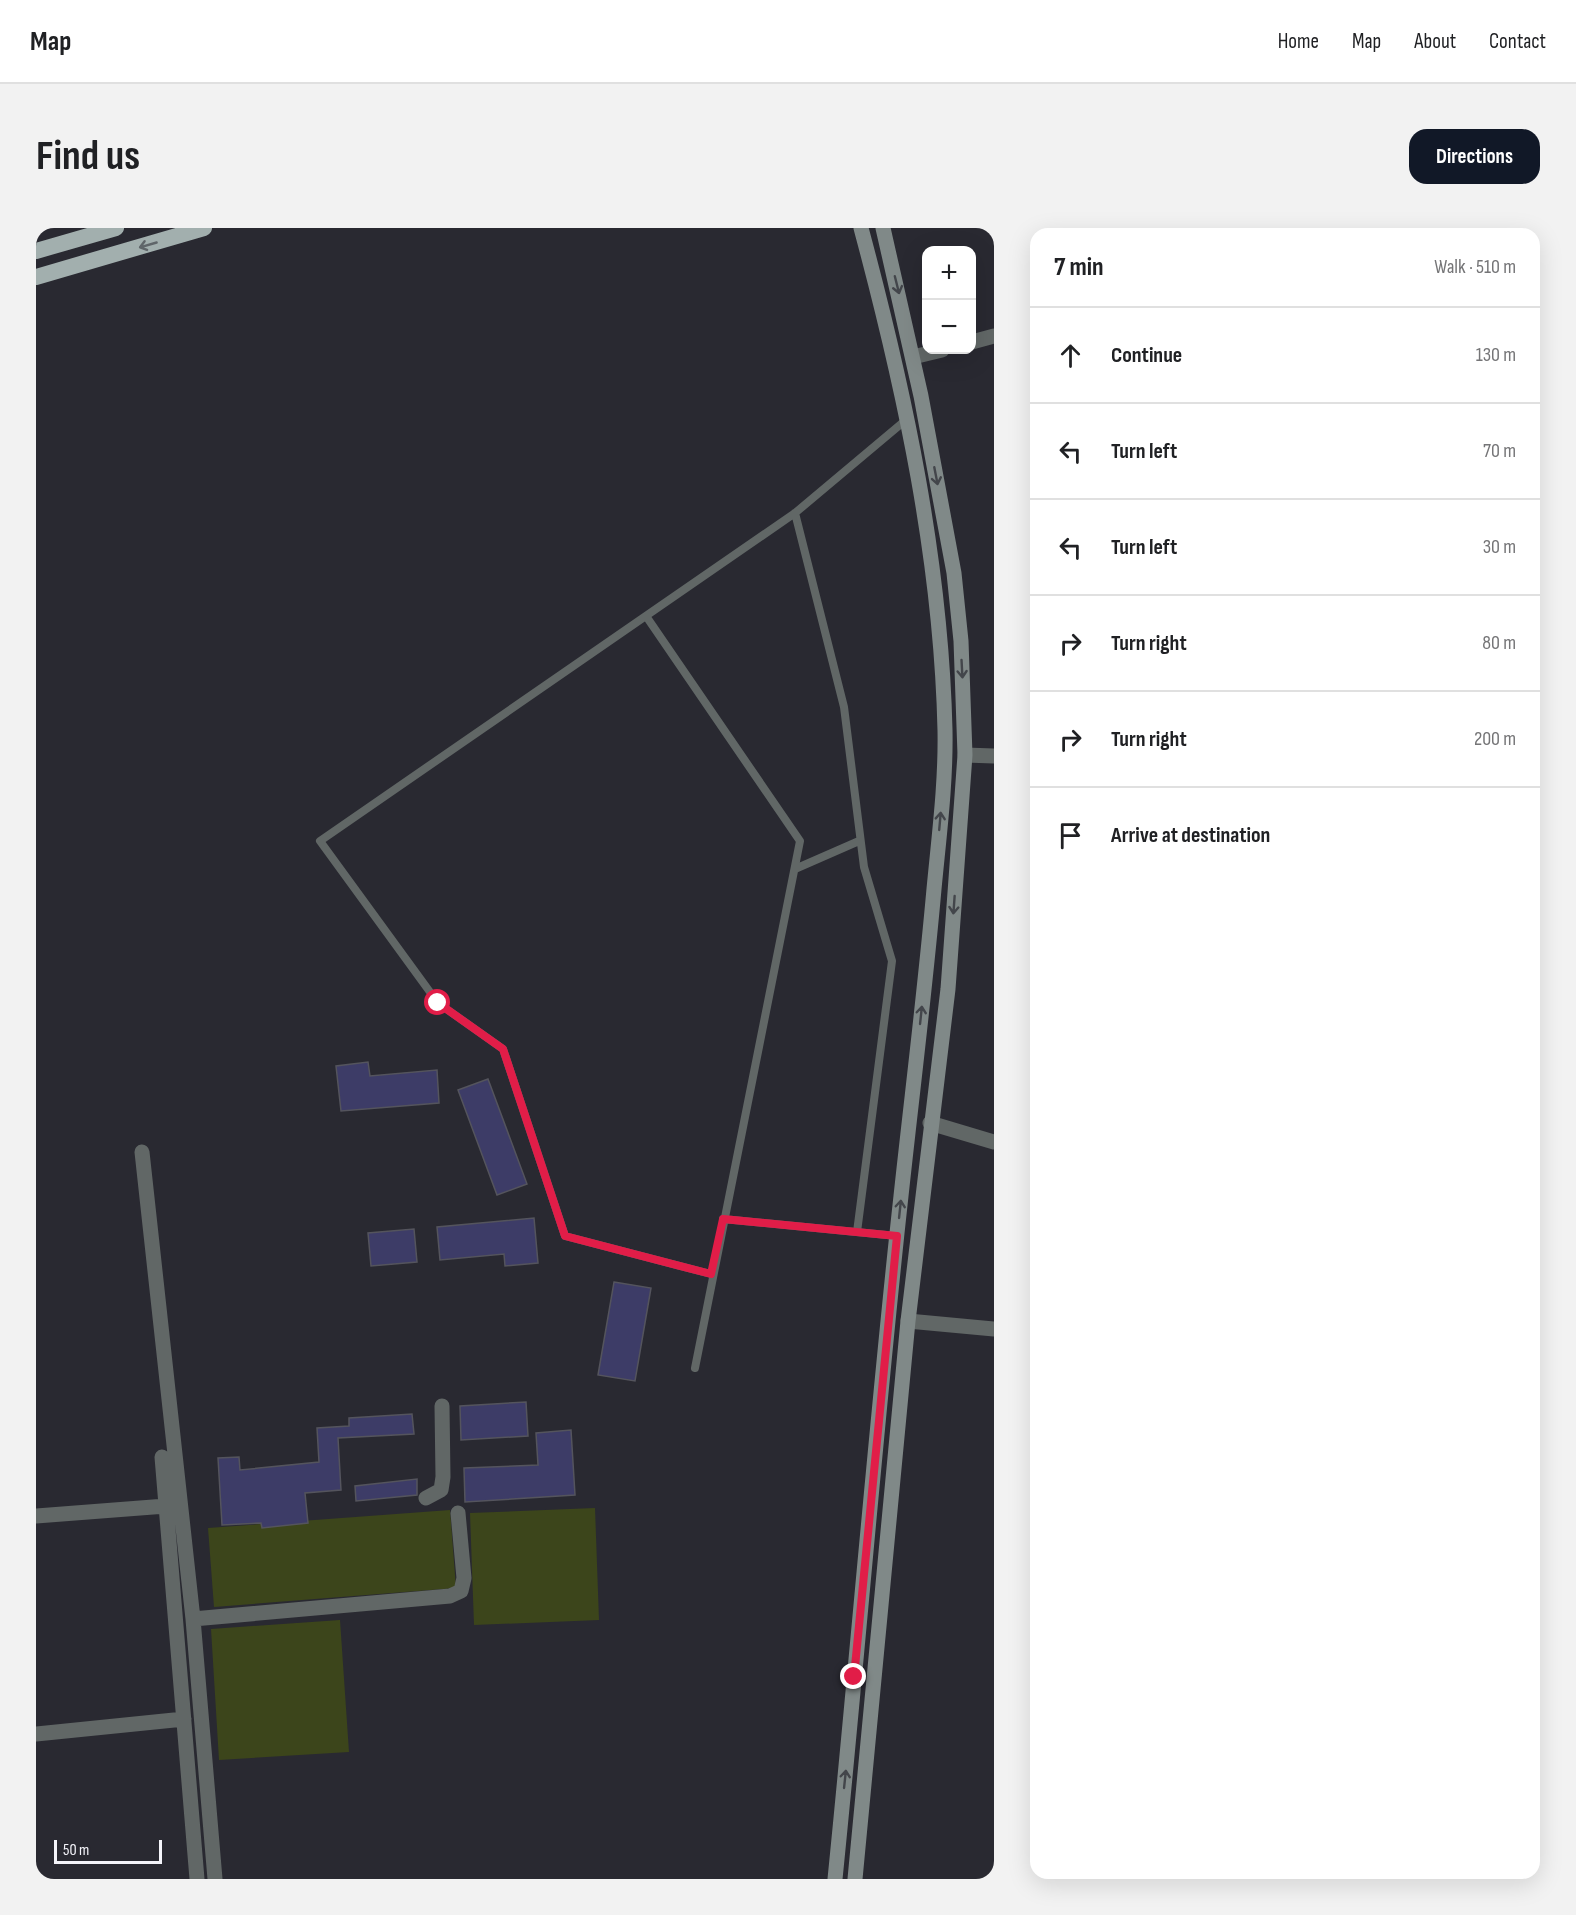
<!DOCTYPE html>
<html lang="en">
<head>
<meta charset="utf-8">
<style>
  :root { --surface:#fff; --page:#f2f2f2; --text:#202124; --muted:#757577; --line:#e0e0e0; --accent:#111827 }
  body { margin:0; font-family:"Sofia Sans Condensed",sans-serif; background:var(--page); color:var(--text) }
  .controls { position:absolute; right:18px; top:18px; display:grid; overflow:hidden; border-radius:12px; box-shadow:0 6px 24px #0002 }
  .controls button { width:54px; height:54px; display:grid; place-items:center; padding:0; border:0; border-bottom:2px solid var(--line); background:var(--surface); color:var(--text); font:30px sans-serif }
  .scale { position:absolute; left:18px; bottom:15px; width:108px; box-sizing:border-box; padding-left:6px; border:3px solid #f4f4fa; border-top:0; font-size:16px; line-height:21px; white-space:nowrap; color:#f4f4fa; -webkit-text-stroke:4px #292931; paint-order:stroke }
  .stop { position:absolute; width:18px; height:18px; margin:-14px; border:4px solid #e11d48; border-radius:50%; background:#fff }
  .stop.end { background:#e11d48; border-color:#fff; box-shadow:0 2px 6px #0008 }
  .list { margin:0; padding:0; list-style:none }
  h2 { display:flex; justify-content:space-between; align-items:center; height:78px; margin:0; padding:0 24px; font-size:26px }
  h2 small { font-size:20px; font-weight:400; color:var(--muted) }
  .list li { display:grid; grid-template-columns:39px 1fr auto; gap:18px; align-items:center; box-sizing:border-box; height:96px; padding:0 24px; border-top:2px solid var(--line) }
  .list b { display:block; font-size:22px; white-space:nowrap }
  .list em { font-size:20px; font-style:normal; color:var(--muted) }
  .icon { flex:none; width:33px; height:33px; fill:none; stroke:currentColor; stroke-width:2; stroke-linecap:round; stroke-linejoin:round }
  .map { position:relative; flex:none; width:958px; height:1651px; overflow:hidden; border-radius:18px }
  header { display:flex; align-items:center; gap:36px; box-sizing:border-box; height:84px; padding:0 30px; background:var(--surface); border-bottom:2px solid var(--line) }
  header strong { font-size:28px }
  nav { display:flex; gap:33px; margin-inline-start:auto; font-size:21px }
  .intro { display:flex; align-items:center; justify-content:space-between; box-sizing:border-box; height:144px; padding:0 36px }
  h1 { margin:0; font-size:42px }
  .button { padding:15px 27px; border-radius:18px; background:var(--accent); color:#fff; font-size:21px; font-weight:700 }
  main { display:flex; gap:36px; padding:0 36px }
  aside { flex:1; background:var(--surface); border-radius:18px; box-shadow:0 6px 24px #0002 }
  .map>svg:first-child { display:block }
</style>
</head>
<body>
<header>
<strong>Map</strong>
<nav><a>Home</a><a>Map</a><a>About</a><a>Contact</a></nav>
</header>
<div class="intro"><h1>Find us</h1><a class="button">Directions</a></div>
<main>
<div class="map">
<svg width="958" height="1651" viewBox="0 0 958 1651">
  <rect width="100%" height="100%" fill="#292931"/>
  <!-- green -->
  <path fill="#3c451b" d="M559 1280 563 1392 438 1397 434 1285Z
    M414 1282 420 1360 178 1379 172 1300Z
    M304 1392 313 1524 183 1532 175 1401Z"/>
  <!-- building -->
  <path fill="#3d3c67" stroke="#54545d" stroke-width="1.5" d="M332 834 334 848 401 842 403 875 305 883 300 838Z
    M452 851 491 956 461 967 422 862Z
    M498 990 502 1035 469 1038 468 1026 404 1032 401 999Z
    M378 1001 381 1034 335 1038 332 1005Z
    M578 1054 615 1060 599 1153 562 1147Z
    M490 1174 492 1208 425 1212 424 1178Z
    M376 1186 378 1206 302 1210 305 1262 269 1265 272 1295 226 1300 225 1295 186 1297 182 1230 203 1229 204 1242 283 1234 281 1200 313 1198V1190Z
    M535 1202 539 1267 429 1274 428 1240 502 1237 500 1205Z
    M381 1251V1267L320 1273 319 1258Z"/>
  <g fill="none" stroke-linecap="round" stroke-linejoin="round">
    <!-- service -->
    <path stroke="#616766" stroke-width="8" d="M759 285 808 479 828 639 856 733 821 1004
      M610 388 764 613 659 1140
      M759 641 823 613
      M687 991 861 1008
      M675 1046 529 1008 467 821 402 775 284 613 759 285 871 191"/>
    <!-- minor -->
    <path stroke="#616766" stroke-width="15" d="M936 114 958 108
      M877 129 906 122
      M929 527 958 528
      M894 895 958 914
      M106 924 157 1391 179 1651
      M872 1093 958 1101
      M126 1229 161 1651
      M390 1270 405 1262 407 1249 406 1178
      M0 1288 130 1278
      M157 1391 414 1368 425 1363 428 1350 422 1285
      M0 1506 148 1491"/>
    <!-- secondary -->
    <path stroke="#808988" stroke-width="15" d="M799 1651C822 1423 840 1196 865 968 876 866 889 763 898 661 903 608 910 555 909 502 905 332 869 164 825 0
      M819 1651 872 1093 912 761 929 527 925 413 918 345 885 168 847 0"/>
    <!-- trunk -->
    <path stroke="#a2afae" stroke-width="16" d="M0 23 80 0
      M0 49 168 0"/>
  </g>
  <!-- one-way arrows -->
  <defs><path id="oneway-shaft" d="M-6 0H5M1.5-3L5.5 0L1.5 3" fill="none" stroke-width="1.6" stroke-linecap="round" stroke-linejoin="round" transform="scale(1.5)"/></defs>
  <use stroke="#5f6569" href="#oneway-shaft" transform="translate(112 17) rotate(164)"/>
  <g stroke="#43464b">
    <use href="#oneway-shaft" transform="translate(861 57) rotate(76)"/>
    <use href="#oneway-shaft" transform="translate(900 248) rotate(79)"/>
    <use href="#oneway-shaft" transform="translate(926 441) rotate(87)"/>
    <use href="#oneway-shaft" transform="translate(904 593) rotate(-85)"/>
    <use href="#oneway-shaft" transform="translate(918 677) rotate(94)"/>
    <use href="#oneway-shaft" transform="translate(885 787) rotate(-84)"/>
    <use href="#oneway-shaft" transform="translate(864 981) rotate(-84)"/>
    <use href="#oneway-shaft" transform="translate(809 1551) rotate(-84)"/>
  </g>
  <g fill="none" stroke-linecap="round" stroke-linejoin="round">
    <!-- route -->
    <path stroke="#e11d48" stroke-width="8" d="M402 775 467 821 529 1008 675 1046 687 991 861 1008 818 1449"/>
  </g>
</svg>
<div class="controls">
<button>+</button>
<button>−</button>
</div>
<div class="scale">50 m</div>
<div class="stop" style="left:402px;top:775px"></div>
<div class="stop end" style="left:818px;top:1449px"></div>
</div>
<aside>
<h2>7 min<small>Walk · 510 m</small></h2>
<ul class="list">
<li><svg class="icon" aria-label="ahead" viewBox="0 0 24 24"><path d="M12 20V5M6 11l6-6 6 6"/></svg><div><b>Continue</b></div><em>130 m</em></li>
<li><svg class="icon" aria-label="left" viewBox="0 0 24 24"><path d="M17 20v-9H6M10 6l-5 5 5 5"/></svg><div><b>Turn left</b></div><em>70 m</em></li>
<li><svg class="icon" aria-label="left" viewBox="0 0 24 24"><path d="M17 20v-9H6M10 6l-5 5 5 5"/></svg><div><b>Turn left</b></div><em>30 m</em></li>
<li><svg class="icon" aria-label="right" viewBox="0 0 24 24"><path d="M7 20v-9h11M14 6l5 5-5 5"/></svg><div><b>Turn right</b></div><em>80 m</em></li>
<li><svg class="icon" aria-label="right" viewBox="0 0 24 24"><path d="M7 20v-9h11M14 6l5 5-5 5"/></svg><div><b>Turn right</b></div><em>200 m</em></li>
<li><svg class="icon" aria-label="arrive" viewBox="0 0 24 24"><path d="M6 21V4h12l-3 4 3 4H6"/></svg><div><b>Arrive at destination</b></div></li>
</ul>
</aside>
</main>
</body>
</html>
